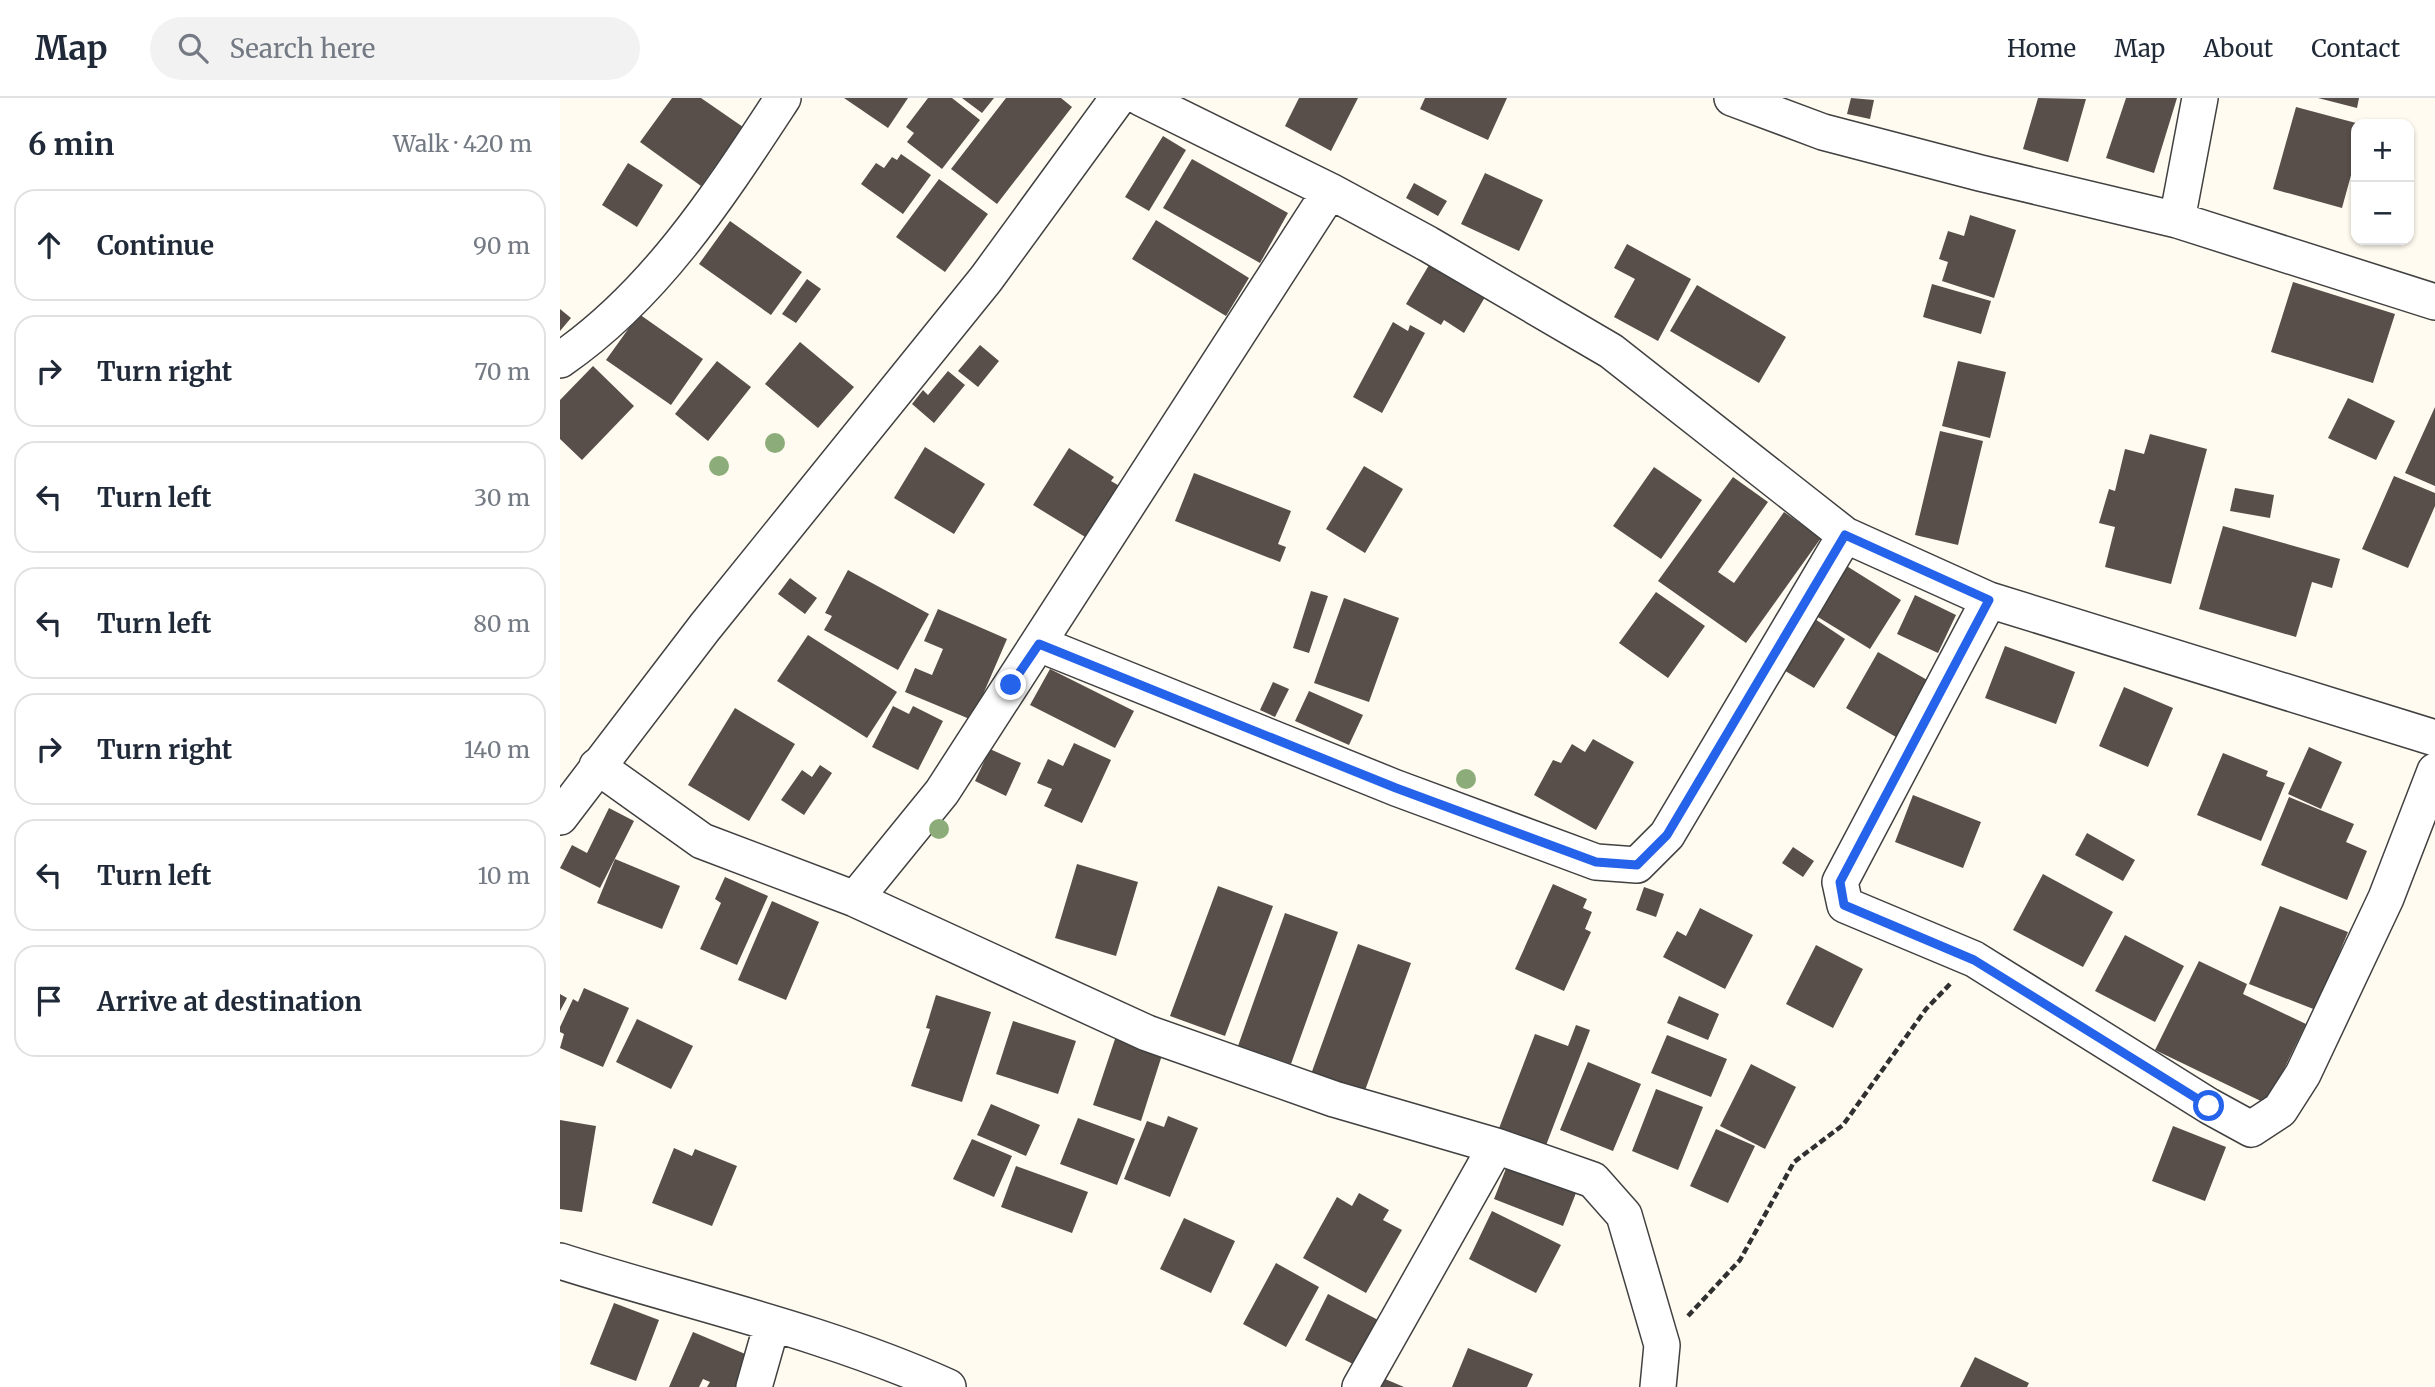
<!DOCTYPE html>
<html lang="en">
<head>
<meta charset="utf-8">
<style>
  :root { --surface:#fff; --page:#f2f2f3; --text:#1f2937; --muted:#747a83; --line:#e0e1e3 }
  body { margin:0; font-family:Merriweather,serif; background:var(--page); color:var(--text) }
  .controls { position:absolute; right:21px; top:21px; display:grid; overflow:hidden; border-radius:14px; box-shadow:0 2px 5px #0004 }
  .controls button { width:63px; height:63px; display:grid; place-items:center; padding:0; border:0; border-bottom:2px solid var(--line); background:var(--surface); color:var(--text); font:35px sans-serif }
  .stop { position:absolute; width:21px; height:21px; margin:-16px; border:5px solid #2563eb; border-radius:50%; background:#fff }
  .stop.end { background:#2563eb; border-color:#fff; box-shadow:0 2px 7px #0008 }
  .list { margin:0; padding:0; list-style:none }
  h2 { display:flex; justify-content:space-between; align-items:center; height:91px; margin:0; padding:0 28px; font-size:30px }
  h2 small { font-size:23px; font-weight:400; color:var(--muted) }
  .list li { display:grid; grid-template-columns:46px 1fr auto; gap:21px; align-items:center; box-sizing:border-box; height:112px; margin:0 14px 14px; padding:0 14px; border:2px solid var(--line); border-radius:21px }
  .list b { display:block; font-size:26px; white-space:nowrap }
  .list em { font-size:23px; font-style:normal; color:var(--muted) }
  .icon { flex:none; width:38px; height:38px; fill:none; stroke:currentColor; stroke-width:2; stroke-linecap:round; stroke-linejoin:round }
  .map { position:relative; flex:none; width:1875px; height:1289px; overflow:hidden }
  header { display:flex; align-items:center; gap:42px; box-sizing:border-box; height:98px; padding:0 35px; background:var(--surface); border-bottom:2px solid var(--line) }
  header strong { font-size:33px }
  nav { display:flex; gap:38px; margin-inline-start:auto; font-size:24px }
  .search { width:490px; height:63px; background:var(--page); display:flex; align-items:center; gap:18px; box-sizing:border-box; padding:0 24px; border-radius:38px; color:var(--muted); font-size:26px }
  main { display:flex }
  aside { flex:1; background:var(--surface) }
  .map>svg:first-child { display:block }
</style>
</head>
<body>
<header>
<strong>Map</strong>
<div class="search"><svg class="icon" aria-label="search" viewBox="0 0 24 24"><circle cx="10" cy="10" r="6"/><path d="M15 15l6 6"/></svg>Search here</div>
<nav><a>Home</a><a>Map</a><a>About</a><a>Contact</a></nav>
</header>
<main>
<aside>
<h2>6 min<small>Walk · 420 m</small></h2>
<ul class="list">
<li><svg class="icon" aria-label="ahead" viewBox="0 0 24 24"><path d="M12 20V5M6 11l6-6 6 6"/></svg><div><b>Continue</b></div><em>90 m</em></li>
<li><svg class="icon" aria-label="right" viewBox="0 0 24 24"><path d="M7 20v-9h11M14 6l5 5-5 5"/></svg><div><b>Turn right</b></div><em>70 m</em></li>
<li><svg class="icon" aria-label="left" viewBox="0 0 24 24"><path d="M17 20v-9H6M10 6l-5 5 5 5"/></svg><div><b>Turn left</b></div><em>30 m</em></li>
<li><svg class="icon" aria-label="left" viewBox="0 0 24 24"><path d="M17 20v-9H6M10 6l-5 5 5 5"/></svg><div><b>Turn left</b></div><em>80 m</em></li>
<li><svg class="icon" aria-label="right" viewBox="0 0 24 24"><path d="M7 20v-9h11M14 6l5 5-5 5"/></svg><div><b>Turn right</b></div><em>140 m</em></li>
<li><svg class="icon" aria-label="left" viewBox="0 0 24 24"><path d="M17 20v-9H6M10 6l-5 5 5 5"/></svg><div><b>Turn left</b></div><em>10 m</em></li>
<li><svg class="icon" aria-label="arrive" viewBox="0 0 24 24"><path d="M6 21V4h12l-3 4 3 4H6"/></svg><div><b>Arrive at destination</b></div></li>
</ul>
</aside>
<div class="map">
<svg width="1875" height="1289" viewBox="0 0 1875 1289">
  <rect width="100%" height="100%" fill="#fffbf0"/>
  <!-- building -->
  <path fill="#584f4a" d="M112 0H141L183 29 141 88 80 44Z
    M284 0H348L328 30Z
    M368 0H392L420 22 382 71 347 44 354 35 346 29Z
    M402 0H434L422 15Z
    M446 0H501L512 9 437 106 391 71Z
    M739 0H798L771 53 725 28Z
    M865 0H947L928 42 860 11Z
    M1291 0 1314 2 1310 21 1287 16Z
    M1478 0 1526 1 1508 64 1463 51Z
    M1566 0H1617L1594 75 1546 60Z
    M1758 0H1799L1797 10Z
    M1736 9 1796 25V59L1782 110 1713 91Z
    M603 38 626 52 589 113 565 99Z
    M341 56 371 77 343 116 301 86 316 65 324 70 332 59 337 62Z
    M632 61 728 115 700 165 603 110Z
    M68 65 103 87 77 129 42 107Z
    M925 75 983 102 959 153 901 126Z
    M379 81 428 116 385 174 336 139Z
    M854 85 887 103 878 118 846 100Z
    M1410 117 1456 132 1434 200 1382 183 1388 164 1379 161 1388 133 1404 138Z
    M596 122 689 180 666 218 572 161Z
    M170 123 242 174 211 217 139 166Z
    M1067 146 1131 181 1098 243 1054 219 1075 181 1054 170Z
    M869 167 925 199 904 235 884 222 881 227 846 206Z
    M247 181 261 191 236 225 222 216Z
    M1733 184 1835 216 1813 285 1711 254Z
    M1372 186 1431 203 1421 236 1363 219Z
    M1137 187 1226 239 1199 285 1110 233Z
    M0 211 11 220 0 233Z
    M79 216 143 261 111 307 46 262Z
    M833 224 848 233 850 227 865 235 822 315 793 299Z
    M240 244 294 289 258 330 205 286Z
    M420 247 439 263 418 289 398 273Z
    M157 263 191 289 148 343 115 316Z
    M1398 263 1446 274 1430 340 1382 328Z
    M33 268 74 308 22 362 0 341V302Z
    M388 273 405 287 374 325 352 306 363 292 368 297Z
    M1788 300 1835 323 1816 362 1768 340Z
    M1875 309V388L1845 375Z
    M1380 333 1423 343 1398 447 1355 437Z
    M1590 336 1647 351 1611 486 1545 469 1555 429 1539 425 1549 391 1555 393 1565 351 1584 356Z
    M365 349 425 386 394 436 334 400Z
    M509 350 554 379 551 383 568 393 535 445 473 407Z
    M804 368 843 391 805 455 766 431Z
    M1094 369 1142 402 1101 461 1053 428Z
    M634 375 731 413 718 446 726 449 720 464 615 423Z
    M1834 378 1875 395V408L1848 470 1802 451Z
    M1173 379 1208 404 1158 474 1174 485 1224 414 1261 440 1186 545 1098 483Z
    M1675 390 1714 397 1710 420 1670 413Z
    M1663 428 1780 461 1772 490 1752 484 1736 539 1639 511Z
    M1285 467 1341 502 1310 551 1253 516Z
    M288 472 369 516 338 572 264 532 272 518 265 515Z
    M230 480 257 500 245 516 218 496Z
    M751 493 768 498 749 555 733 550Z
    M1096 494 1145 528 1108 580 1059 545Z
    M1355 497 1396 517 1378 555 1337 536Z
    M784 500 839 520 809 604 754 585Z
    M378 511 447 541 412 622 345 594 355 570 372 577 383 551 364 543Z
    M1255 521 1285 541 1254 590 1222 571Z
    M248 537 337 594 307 640 217 583Z
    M1445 548 1515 574 1496 626 1425 600Z
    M1318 554 1369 583 1336 639 1286 610Z
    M490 571 574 613 555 650 470 607Z
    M713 584 729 591 715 619 700 612Z
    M1564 589 1613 610 1588 669 1539 648Z
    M749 593 803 617 789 647 735 623Z
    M333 608 349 616 353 608 383 623 358 672 312 649Z
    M175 610 235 646 189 723 128 687Z
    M1033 641 1074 664 1036 732 974 697 993 662 1001 665 1012 646 1025 654Z
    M514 645 551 662 522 725 484 708 492 691 477 685 488 661 503 668Z
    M1749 649 1782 664 1761 711 1728 696Z
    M430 651 461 665 446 698 415 683Z
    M1663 655 1708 673 1706 678 1725 685 1701 743 1637 717Z
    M260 667 272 675 244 717 221 702 242 672 252 679Z
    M1353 697 1421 724 1403 770 1335 744Z
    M1729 699 1794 726 1786 744 1807 753 1787 802 1701 767Z
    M49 710 74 723 40 790 0 770 12 747 27 755Z
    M1527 735 1575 762 1563 783 1515 757Z
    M1233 749 1254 763 1243 779 1222 765Z
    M55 761 120 788 102 831 37 805Z
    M517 766 578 784 556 858 495 840Z
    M1483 776 1553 814 1523 869 1453 832Z
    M165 779 208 798 177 867 140 851 161 805 155 801Z
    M993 786 1027 801 1023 810 1032 814 1025 831 1031 834 1004 893 955 871Z
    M658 788 713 808 665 938 610 918Z
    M1084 789 1104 796 1096 819 1076 812Z
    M212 803 259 824 226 902 178 882Z
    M1720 808 1788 834 1756 912 1689 886Z
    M1140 810 1193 837 1165 891 1103 859 1117 833 1126 838Z
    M725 815 778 834 731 966 678 948Z
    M1565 837 1624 868 1595 924 1535 893Z
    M798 846 851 865 803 998 750 979Z
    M1256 847 1303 871 1273 930 1226 906Z
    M1639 863 1687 886 1683 896 1746 926 1707 1006 1595 952Z
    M24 890 69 910 43 969 0 950 4 936 0 934V929L13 901 18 904Z
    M0 896 7 900 0 913Z
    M376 897 431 914 402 1004 351 988 370 931 366 930Z
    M1119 898 1159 916 1148 942 1107 925Z
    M77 921 133 948 111 991 56 964Z
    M453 923 516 943 498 996 436 976Z
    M1016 927 1030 932 985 1050 938 1033 975 936 1008 948Z
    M1107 937 1167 961 1151 999 1091 975Z
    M556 938 603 954 581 1023 533 1007Z
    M1028 964 1081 986 1053 1053 1000 1032Z
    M1191 966 1236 989 1205 1051 1160 1028Z
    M1096 991 1143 1009 1118 1072 1072 1053Z
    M431 1006 480 1027 466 1058 417 1037Z
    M608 1018 638 1030 610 1099 564 1081 587 1023 604 1029Z
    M518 1020 575 1041 557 1087 500 1066Z
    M0 1022 36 1028 22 1114 0 1111Z
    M1613 1028 1666 1049 1645 1103 1592 1083Z
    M1156 1031 1195 1048 1168 1105 1130 1088Z
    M412 1041 452 1058 434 1099 393 1081Z
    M114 1050 132 1058 135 1051 177 1068 152 1128 92 1105Z
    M456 1068 528 1094 512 1135 441 1109Z
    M947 1068 1016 1095 1003 1128 934 1101Z
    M799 1095 829 1112 823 1122 842 1132 806 1195 743 1160 777 1099 792 1108Z
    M932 1113 1001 1147 976 1195 909 1161Z
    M624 1120 675 1143 651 1195 600 1171Z
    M716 1165 759 1189 726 1249 683 1226Z
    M768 1196 822 1224 799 1269 745 1242Z
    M54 1205 99 1222 76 1283 30 1266Z
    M133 1234 190 1258 176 1289H147L150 1284 143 1281 139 1289H109Z
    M908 1250 973 1276 967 1289H892Z
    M1415 1259 1469 1285 1467 1289H1400Z
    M818 1278 844 1289H813Z"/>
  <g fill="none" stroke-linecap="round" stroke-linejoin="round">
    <defs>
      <path id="street" d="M581 0 770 93 868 146 1051 253 1285 437 1429 502 1875 640
        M1172 0 1263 34 1420 75 1617 122 1875 204
        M1617 122 1640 0
        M0 262C96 196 160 96 223 0
        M1429 502 1280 784 1285 807 1414 861 1649 1008 1691 1031 1720 1012 1743 976 1826 800 1875 673
        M479 546 836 690 1036 764 1077 767 1107 737 1285 437
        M37 668 142 743 295 801 587 935 774 1001 936 1048 1033 1082 1064 1117 1102 1247 1098 1289
        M0 719 145 529 426 181 558 0
        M295 801 382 694 770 93
        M0 1163C129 1204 264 1233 388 1289
        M194 1289 212 1226
        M800 1289 936 1048"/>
    </defs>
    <!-- street casing -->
    <use href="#street" stroke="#414141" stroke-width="38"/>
    <!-- path -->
    <path stroke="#303030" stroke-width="4.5" stroke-dasharray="7 3.5" stroke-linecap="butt" d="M1128 1218 1180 1162 1234 1064 1283 1027 1366 911 1391 885"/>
    <!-- street -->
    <use href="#street" stroke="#fff" stroke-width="35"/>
  </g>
  <!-- trees -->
  <g fill="#8cad79">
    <circle cx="215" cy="345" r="10"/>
    <circle cx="159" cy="368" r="10"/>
    <circle cx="906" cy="681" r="10"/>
    <circle cx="379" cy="731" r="10"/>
  </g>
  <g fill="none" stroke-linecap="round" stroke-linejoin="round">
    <!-- route -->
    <path stroke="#2563eb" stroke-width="9" d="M451 587 479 546 836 690 1036 764 1077 767 1107 737 1285 437 1429 502 1280 784 1284 807 1414 862 1649 1008"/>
  </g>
</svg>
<div class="controls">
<button>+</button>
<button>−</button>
</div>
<div class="stop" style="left:1649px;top:1008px"></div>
<div class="stop end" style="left:451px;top:587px"></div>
</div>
</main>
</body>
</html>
